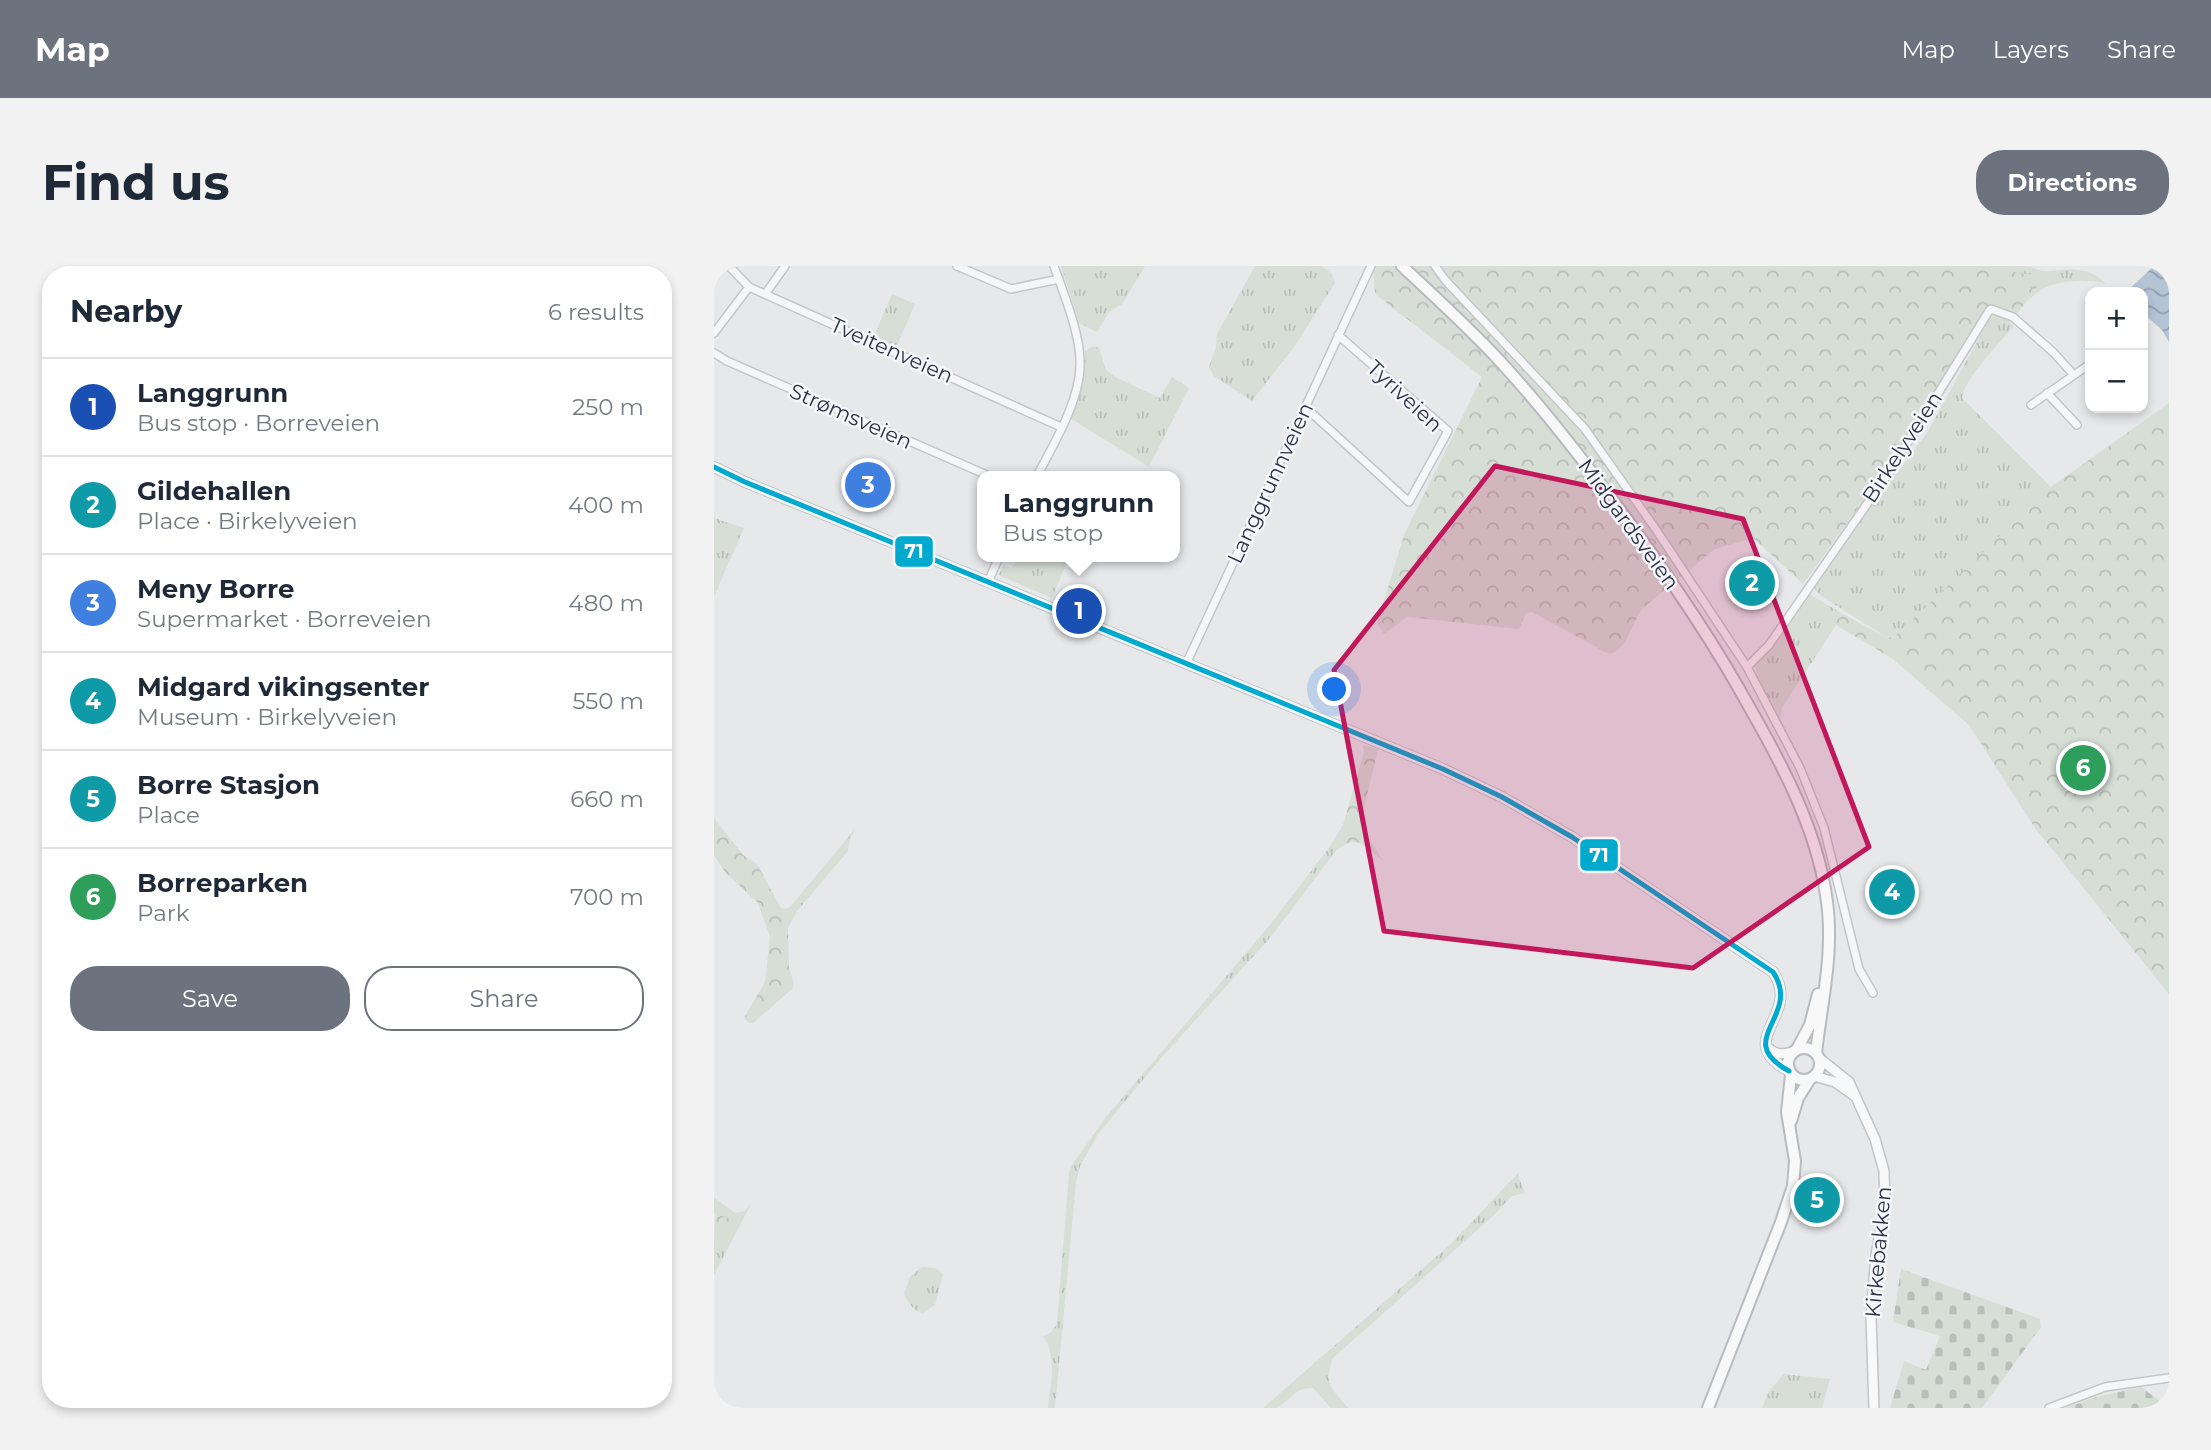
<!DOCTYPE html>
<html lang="en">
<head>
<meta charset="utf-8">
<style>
  :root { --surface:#fff; --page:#f2f2f3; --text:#1f2937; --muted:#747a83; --line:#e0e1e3; --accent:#6c737f }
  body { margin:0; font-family:Montserrat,sans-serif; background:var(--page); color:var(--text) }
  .controls { position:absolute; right:21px; top:21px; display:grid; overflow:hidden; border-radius:14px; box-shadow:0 4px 10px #0003 }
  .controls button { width:63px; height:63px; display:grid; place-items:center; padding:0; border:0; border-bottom:2px solid var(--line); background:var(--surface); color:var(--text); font:35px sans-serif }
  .you { position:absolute; left:621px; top:424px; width:24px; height:24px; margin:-18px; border:5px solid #fff; border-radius:50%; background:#1a73e8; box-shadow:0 0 0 10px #1a73e833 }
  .badge { display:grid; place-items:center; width:46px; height:46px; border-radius:50%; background:var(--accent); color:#fff; font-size:23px; font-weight:700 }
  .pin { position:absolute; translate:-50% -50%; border:4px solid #fff; box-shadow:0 2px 7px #0006 }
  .popup { position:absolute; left:263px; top:205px; width:203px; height:91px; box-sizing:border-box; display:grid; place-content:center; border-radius:14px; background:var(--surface); filter:drop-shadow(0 2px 5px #0005); font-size:23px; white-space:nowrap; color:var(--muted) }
  .popup b { font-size:26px; color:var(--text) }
  .popup::after { content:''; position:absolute; left:50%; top:100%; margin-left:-14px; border:14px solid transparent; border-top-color:var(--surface) }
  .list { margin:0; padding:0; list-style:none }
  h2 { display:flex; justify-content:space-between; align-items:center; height:91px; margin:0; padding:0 28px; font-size:30px }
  h2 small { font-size:23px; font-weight:400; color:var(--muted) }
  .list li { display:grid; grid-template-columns:46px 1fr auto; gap:21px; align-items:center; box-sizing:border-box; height:98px; padding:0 28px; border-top:2px solid var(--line) }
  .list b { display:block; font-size:26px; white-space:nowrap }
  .list p { margin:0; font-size:23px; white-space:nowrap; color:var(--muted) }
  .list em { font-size:23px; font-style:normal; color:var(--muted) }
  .actions { display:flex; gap:14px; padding:21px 28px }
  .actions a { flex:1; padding:16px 0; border:2px solid var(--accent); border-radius:28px; text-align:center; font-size:24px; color:var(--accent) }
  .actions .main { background:var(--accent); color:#fff }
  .map { position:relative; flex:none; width:1455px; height:1142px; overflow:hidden; border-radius:28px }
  header { display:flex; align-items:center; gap:42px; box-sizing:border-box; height:98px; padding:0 35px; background:var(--accent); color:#fff }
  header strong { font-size:33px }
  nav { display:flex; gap:38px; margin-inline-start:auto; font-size:24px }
  .intro { display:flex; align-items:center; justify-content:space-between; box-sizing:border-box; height:168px; padding:0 42px }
  h1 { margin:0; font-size:49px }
  .button { padding:18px 32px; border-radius:28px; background:var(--accent); color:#fff; font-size:24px; font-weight:700 }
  main { display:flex; gap:42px; padding:0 42px }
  aside { flex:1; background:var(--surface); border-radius:28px; box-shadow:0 4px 10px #0003 }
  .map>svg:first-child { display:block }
</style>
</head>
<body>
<header>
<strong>Map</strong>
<nav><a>Map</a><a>Layers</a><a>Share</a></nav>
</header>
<div class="intro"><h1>Find us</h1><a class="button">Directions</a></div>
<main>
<aside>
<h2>Nearby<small>6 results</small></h2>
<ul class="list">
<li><span class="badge" style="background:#1a4fb4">1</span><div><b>Langgrunn</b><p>Bus stop · Borreveien</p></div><em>250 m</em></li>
<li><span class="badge" style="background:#0f9aa8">2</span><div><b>Gildehallen</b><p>Place · Birkelyveien</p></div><em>400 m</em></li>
<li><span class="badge" style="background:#3f7fe0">3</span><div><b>Meny Borre</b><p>Supermarket · Borreveien</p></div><em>480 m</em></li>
<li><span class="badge" style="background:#0f9aa8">4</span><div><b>Midgard vikingsenter</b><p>Museum · Birkelyveien</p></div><em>550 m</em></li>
<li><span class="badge" style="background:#0f9aa8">5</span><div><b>Borre Stasjon</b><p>Place</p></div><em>660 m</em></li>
<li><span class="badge" style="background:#2e9e5b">6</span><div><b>Borreparken</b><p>Park</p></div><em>700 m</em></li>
</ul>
<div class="actions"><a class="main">Save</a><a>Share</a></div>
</aside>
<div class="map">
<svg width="1455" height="1142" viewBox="0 0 1455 1142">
  <defs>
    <pattern id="grass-tufts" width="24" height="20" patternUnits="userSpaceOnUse" patternTransform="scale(1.75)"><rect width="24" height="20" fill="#d6ded6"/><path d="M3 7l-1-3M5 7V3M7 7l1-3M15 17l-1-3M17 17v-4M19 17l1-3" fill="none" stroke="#b8bfb9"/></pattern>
    <pattern id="forest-crowns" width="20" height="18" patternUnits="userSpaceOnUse" patternTransform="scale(1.75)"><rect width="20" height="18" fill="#d6ded6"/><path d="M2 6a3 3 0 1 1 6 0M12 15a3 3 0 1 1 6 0" fill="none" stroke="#b8bfb9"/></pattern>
    <pattern id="cemetery-stones" width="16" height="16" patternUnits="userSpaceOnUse" patternTransform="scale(1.75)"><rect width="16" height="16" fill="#d6ded6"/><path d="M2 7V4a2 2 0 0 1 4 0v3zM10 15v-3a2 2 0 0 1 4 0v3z" fill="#b8bfb9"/></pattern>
    <pattern id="water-waves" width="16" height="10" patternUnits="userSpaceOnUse" patternTransform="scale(1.75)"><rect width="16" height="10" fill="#b4c4d5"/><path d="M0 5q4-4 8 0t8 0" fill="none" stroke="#93a0af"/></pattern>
  </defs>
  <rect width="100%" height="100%" fill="#e6e8ea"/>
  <!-- grass -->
  <path fill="url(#grass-tufts)" d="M347 0H431L408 38 395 46 383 66 365 57Z
    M541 0H608L618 8 621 17 580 81 538 135 500 110 495 101 502 81 503 68Z
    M1295 0C1301 0 1307 0 1312 0 1320 1 1326 6 1334 5 1360 3 1375 0 1392 18 1374 12 1340 14 1324 26 1319 29 1315 34 1311 38L1319 27Z
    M178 28 201 38 182 82 159 72Z
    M1281 48H1287L1300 60C1286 77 1251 111 1248 132L1337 221 1186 366 1178 372 1172 371 1107 330 1101 323 1103 313 1213 167 1276 52Z
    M379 80 385 82 392 104 403 112 446 132 458 111 475 122 435 201 356 152 368 122 371 85Z
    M0 252 30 262 0 330Z
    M303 291H342L353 296 338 332 285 309 289 299 298 302Z
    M1095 328 1129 348 1126 349 1121 356 1122 359 1068 442 1066 453 1041 411 1042 397Z
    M141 563 135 576 134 585 83 645 77 640Z
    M617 579 621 586 555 673 447 792 384 868 366 900 362 916 341 1142H334C336 1119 344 1090 329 1070L336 1067 343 1058 355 907 358 899 392 851 555 660Z
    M805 906V912L811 927 798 930 779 950 619 1092C609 1120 617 1120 634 1142H617L599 1122C580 1121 576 1136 562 1142 561 1142 550 1142 549 1142L739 976Z
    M0 931 21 947 31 945 37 938 0 1009V976L11 977 21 961 15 954 0 948Z
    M208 1001 221 1002 229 1008 221 1039 209 1047C198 1044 195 1038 190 1027L196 1011Z
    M1070 1108 1116 1113 1108 1142H1048L1055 1125Z"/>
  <!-- forest -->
  <path fill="url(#forest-crowns)" d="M659 0H1295L1302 7 1331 10 1297 56 1279 42 1168 209 1089 318 1039 272 1001 283 930 341C917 355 915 384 895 388L818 346 812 347 805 363 693 351 670 368 663 357 690 269 768 111 661 28Z
    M1455 137V728L1321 562 1255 459 1179 393 1122 359 1121 356 1125 349 1129 348 1172 371 1179 372 1337 221Z
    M649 479 664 483 647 554 650 565 670 596C650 579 643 566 621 586L617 579 629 559 650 486Z
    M0 552 29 589 43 598 67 642 72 643 77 640 83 645 74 662 75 703 80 717 79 722 39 757H35L30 752 51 716 56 671 44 637 11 606 0 589Z
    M1 947 15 954 21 961V968L11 977 0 976Z"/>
  <!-- cemetery -->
  <path fill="url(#cemetery-stones)" d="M1187 1003 1326 1053 1327 1061 1268 1142H1176L1190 1095 1212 1104 1226 1070 1179 1056Z
    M1427 1121 1455 1142H1351L1382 1131Z"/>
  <!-- water -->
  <path fill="url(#water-waves)" d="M1440 0H1455V76L1448 64 1429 47V26L1413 25Z"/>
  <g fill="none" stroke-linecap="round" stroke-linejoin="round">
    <defs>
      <path id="minor" d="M15 0 35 21 347 161
        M243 0 297 23 345 13
        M721 0 732 15 871 163 943 265 1033 401 1086 502 1110 562 1145 703 1159 727
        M52 27 71 0
        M0 67 35 21
        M0 87 13 95 275 210
        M1333 127 1363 159
        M1317 139 1376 98
        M591 141 695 236 734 165 624 69
        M323 210C339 179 366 135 366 99 367 69 350 29 340 0
        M274 316 285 291
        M472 398 657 0
        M1033 401 1055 379 1178 202 1275 45 1277 43 1299 51 1339 86 1359 108
        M1335 1142 1391 1121 1455 1112"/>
      <path id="major" d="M0 201 31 216 729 503 788 531 858 571 1059 706C1089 750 1017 774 1075 805
        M1052 780C1061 789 1067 789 1078 786
        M1105 792 1135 816 1161 873 1170 905 1171 940 1162 989 1157 1051 1160 1142
        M1100 810 1121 816 1141 830"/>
      <path id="highway" d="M688 0C720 30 753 60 783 92 825 137 863 186 900 236 950 303 997 371 1037 444 1070 502 1102 563 1112 629 1121 683 1108 734 1102 787
        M1074 798a16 16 0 1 1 32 0a16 16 0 1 1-32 0Z
        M1083 783 1096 759 1104 728
        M1077 855 1084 832 1096 813
        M994 1142 1067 956 1079 920 1081 895 1073 846 1077 809"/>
    </defs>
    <!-- minor casing -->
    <use href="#minor" stroke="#c4c6c8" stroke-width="10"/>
    <!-- major casing -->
    <use href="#major" stroke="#c2c5c8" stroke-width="12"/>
    <!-- highway casing -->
    <use href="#highway" stroke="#b8bbbf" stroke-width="14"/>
    <!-- minor -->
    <use href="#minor" stroke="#f5f6f7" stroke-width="7"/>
    <!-- major -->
    <use href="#major" stroke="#f8f8f8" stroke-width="9"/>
    <!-- highway -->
    <use href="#highway" stroke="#f8f8f8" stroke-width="10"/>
    <defs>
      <path id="bus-1" d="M0 201 31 216 729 503 788 531 858 571 1059 706C1089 750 1017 774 1075 805"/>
    </defs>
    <!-- bus-1 casing -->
    <use href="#bus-1" stroke="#f4f6f9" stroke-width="10"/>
    <!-- bus-1 -->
    <use href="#bus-1" stroke="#00a9ce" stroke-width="5"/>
  </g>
  <!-- marked area -->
  <path fill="#c2185b" fill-opacity="0.2" stroke="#c2185b" stroke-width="5" stroke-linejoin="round" d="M781 200 1029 253 1155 581 979 702 670 665 620 404Z"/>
  <g text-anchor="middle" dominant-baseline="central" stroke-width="5" stroke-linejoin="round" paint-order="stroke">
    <!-- street labels -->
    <g font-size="21" fill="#2b3445" stroke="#f4f6f9">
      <text transform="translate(178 84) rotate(24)">Tveitenveien</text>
      <text transform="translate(691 130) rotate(43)">Tyriveien</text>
      <text transform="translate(137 150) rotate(24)">Strømsveien</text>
      <text transform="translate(1188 181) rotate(-57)">Birkelyveien</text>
      <text transform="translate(556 217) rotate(-65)">Langgrunnveien</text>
      <text transform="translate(915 258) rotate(54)">Midgardsveien</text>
      <text transform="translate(1164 986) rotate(-85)">Kirkebakken</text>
    </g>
  </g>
  <g stroke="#f4f6f9" stroke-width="2.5">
    <rect x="180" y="269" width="40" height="33" rx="7" fill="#00a9ce"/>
    <rect x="865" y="572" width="40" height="34" rx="7" fill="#00a9ce"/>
  </g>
  <g font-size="19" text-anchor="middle" font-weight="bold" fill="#fff">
    <text x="200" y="292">71</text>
    <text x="885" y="596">71</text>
  </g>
</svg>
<div class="controls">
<button>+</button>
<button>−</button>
</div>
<div class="you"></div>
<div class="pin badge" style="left:365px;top:345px;background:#1a4fb4">1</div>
<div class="popup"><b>Langgrunn</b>Bus stop</div>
<div class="pin badge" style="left:1038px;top:317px;background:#0f9aa8">2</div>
<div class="pin badge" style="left:154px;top:219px;background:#3f7fe0">3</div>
<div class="pin badge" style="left:1178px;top:626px;background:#0f9aa8">4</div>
<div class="pin badge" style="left:1103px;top:934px;background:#0f9aa8">5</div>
<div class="pin badge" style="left:1369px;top:502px;background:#2e9e5b">6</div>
</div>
</main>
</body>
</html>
